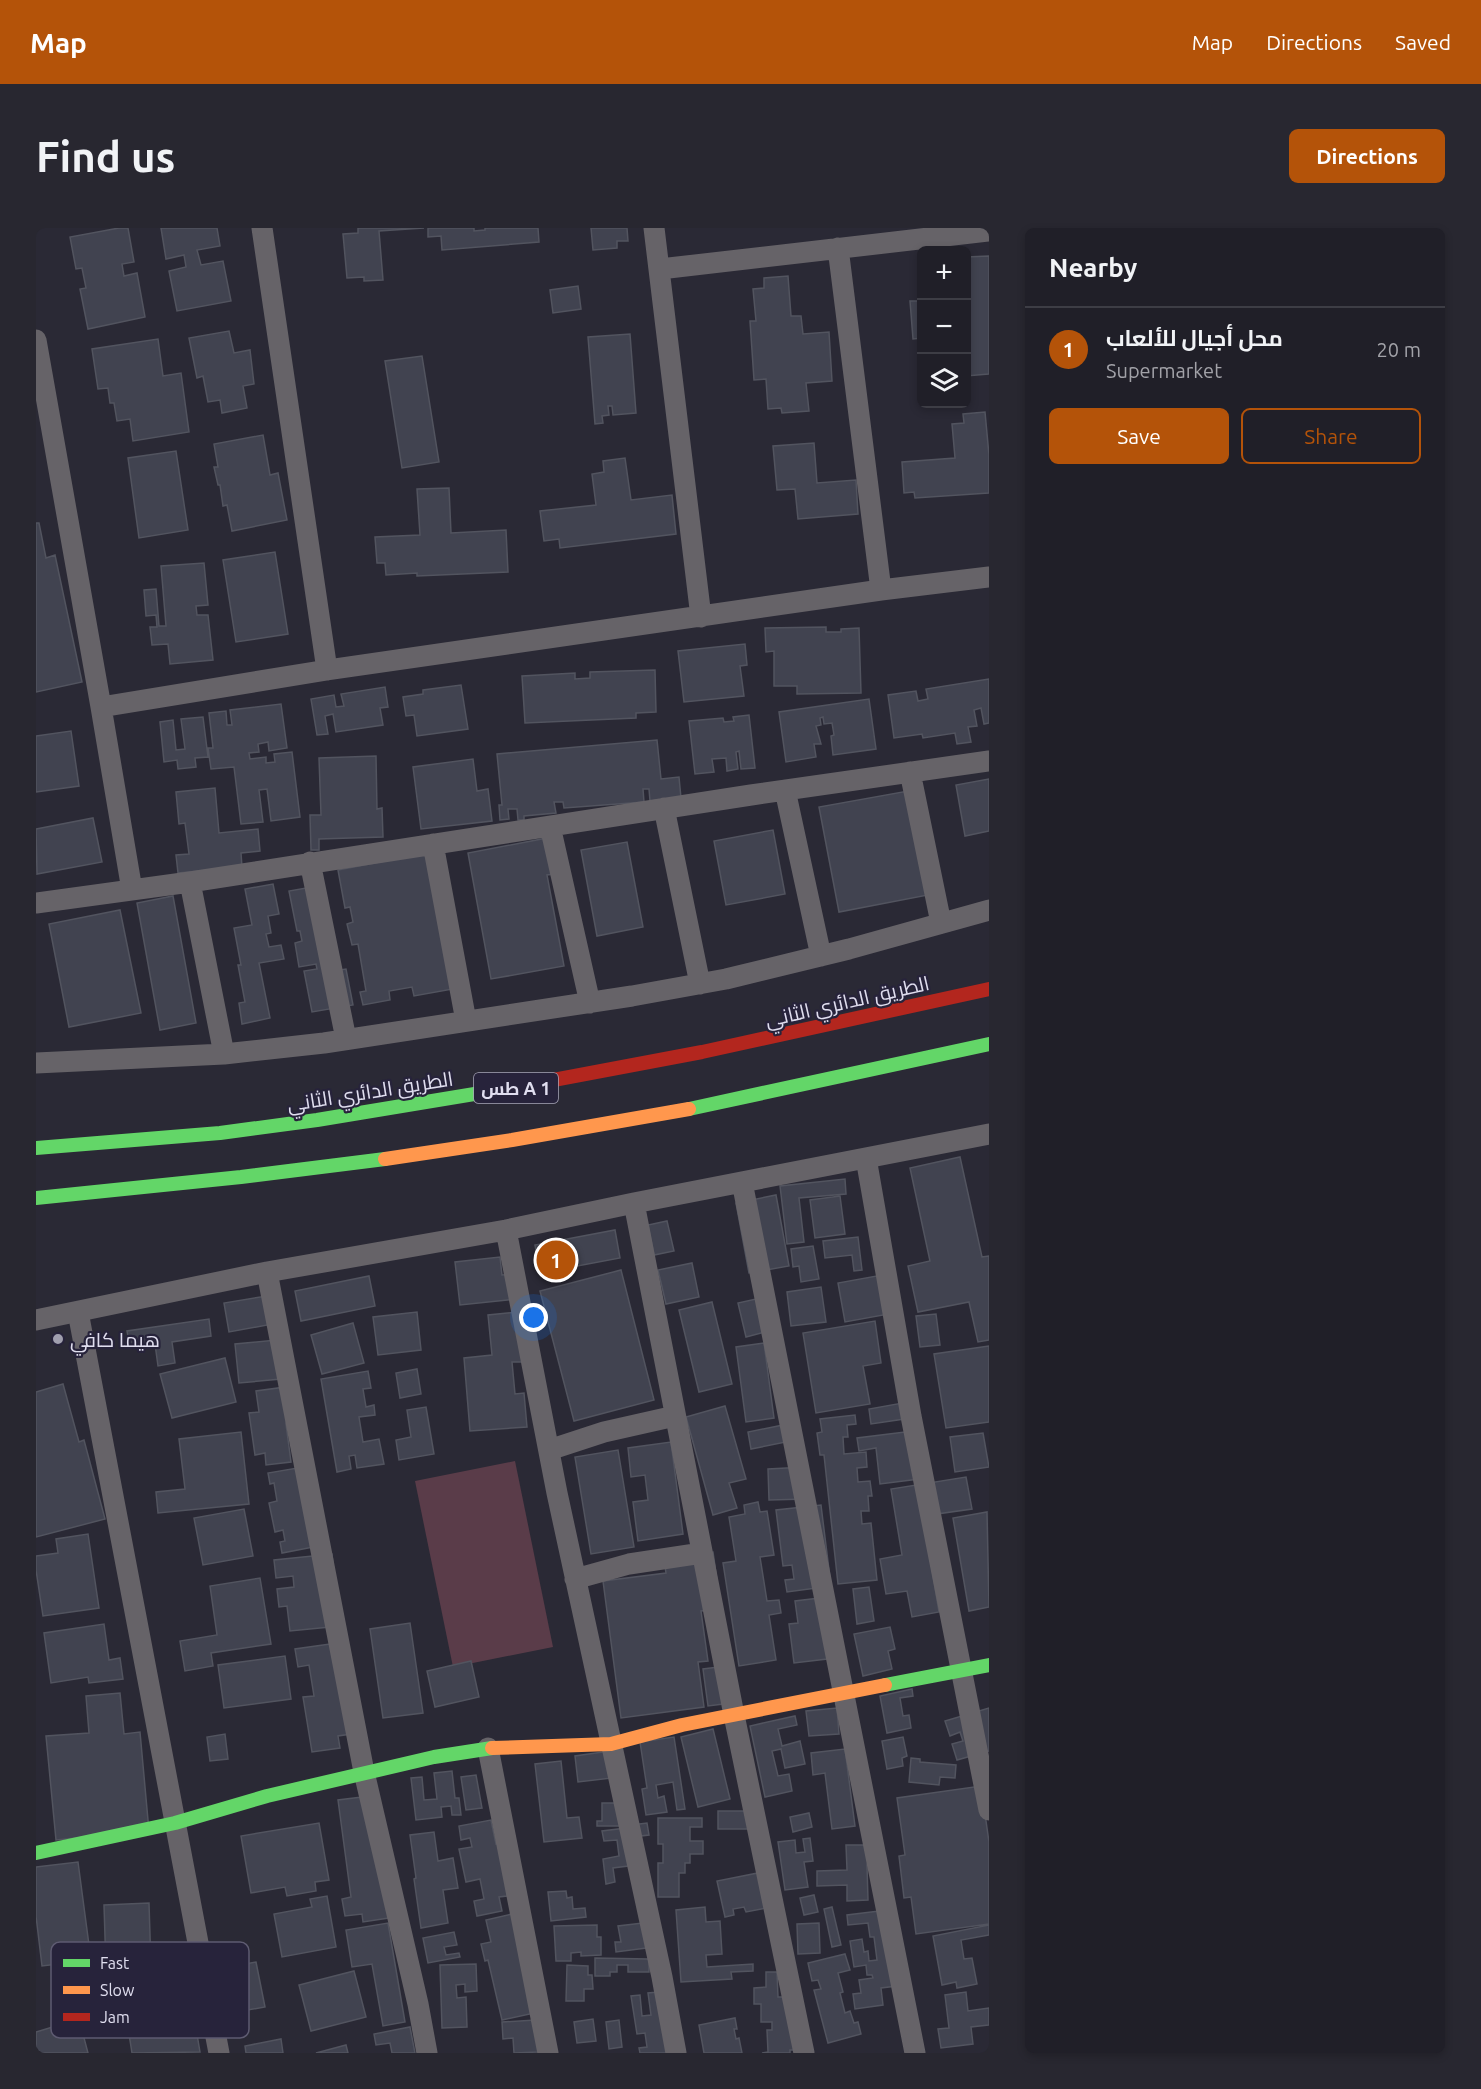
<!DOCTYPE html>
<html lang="en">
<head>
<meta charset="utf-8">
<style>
  :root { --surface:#201f28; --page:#282730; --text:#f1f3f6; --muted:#a2a2a8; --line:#3d3d45; --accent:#b45309 }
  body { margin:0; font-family:Ubuntu,Cairo,sans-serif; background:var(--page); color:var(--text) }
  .controls { position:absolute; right:18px; top:18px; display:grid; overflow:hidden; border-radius:9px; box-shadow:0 3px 9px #0003 }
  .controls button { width:54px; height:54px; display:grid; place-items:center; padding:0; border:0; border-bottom:2px solid var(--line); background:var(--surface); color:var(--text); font:30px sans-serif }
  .you { position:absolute; left:498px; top:1090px; width:21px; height:21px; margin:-15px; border:4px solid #fff; border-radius:50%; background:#1a73e8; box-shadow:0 0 0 9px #1a73e833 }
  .badge { display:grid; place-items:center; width:39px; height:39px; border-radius:50%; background:var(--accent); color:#fff; font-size:20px; font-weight:700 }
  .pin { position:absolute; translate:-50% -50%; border:3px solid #fff; box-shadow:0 2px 6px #0006 }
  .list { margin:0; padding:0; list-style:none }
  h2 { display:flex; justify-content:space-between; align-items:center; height:78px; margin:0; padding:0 24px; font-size:26px }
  h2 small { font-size:20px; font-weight:400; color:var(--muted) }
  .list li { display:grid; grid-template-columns:39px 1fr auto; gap:18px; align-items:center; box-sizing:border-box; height:84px; padding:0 24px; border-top:2px solid var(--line) }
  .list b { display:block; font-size:22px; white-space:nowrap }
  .list p { margin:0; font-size:20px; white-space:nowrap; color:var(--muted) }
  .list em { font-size:20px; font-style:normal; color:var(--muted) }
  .actions { display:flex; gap:12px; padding:18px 24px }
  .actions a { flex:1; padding:14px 0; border:2px solid var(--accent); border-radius:9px; text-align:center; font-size:21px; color:var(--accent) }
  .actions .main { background:var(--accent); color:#fff }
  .icon { flex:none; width:33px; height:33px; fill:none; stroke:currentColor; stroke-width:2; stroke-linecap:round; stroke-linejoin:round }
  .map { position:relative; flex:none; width:953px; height:1825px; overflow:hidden; border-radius:9px }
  header { display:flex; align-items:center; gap:36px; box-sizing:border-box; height:84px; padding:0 30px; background:var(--accent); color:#fff }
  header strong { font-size:28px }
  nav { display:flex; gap:33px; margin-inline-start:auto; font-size:21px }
  .intro { display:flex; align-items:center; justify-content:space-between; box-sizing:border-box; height:144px; padding:0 36px }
  h1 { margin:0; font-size:42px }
  .button { padding:15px 27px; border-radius:9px; background:var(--accent); color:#fff; font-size:21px; font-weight:700 }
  main { display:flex; gap:36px; padding:0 36px }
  aside { flex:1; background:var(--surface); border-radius:9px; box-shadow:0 3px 9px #0003 }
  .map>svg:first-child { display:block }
</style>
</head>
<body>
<header>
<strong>Map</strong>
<nav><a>Map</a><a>Directions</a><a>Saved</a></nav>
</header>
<div class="intro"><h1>Find us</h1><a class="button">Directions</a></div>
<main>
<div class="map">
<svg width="953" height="1825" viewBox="0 0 953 1825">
  <rect width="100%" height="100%" fill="#2a2935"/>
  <!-- green -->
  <path fill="#5a3c49" d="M479 1233 517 1419 417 1439 379 1253Z"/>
  <!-- building -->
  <path fill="#414350" stroke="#52545f" stroke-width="1.5" d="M83 0H92L98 34 86 36 88 48 101 45 109 89 52 101 44 61 50 60 46 40 40 41 34 9Z
    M125 0H181L184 18 161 22 165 37 187 33 195 73 141 83 133 43 150 39 148 27 130 31Z
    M322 0H388L343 3 347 52 328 53V49L311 50 307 6 322 5Z
    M392 0H438V3L449 2V0H502L503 14 406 22 405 8 392 9Z
    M555 0H591L592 13H581V20L557 22Z
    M953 28V146L930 148V29Z
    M752 48 755 88H765L767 106 793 104 796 153 770 155 773 183 746 185 745 180 732 181 730 151 718 152 714 93H720L717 61 728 60V50Z
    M542 58 545 81 517 85 514 62Z
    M874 73H886V110L877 111Z
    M193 103 198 125 214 122 218 156 207 158 211 180 186 185 184 172 172 174 167 148 161 150 153 110Z
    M594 106 600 185 577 187 576 178H572L573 187 566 188 567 195 559 196 552 109Z
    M122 111 127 148 145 145 153 204 97 213 94 191 81 193 78 175H74L72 160 62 161 56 121Z
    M386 128 403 234 366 240 349 133Z
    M949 184 953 227V265L879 270 878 264 868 265 866 234 919 230 916 196 928 195 927 186Z
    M227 207 234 247 242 245 251 292 196 303 191 277 187 278 184 257H182L178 239H182L178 216Z
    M778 215 781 255 820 252 822 286 762 291 759 261 741 262 737 218Z
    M140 223 152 302 103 310 92 230Z
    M589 230 595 272 636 267 640 306 524 320 523 311 508 313 504 283 560 277 556 246 568 244 567 233Z
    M413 260 415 305 470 302 472 344 381 348V345L350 347 349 335H341L339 309 384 307 381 261Z
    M0 295H3L10 330 19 327 46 454 0 464Z
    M239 324 252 406 200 414 187 332Z
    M168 335 172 377 160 378 161 387H172L177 432 134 436 132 416 116 417 114 399H121L120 387 110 388 108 362 120 361 123 398H130L125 338Z
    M790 399V404H805V401L823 400 825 465 761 466V458H738V423L730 424 729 400Z
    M709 416 711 437 704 438 708 468 648 474 642 423Z
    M619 442 620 484 600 485V490L489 495 486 448 539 445V451L554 450V444Z
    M953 451V495L948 496 945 480 938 482 941 498 932 499 935 514 921 516 919 505 887 510 886 506 858 510 852 467 880 463 882 473 892 471 890 461Z
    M425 457 432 501 381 508 378 487 370 488 367 469 387 466V462Z
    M349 459 352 479 344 480 347 497 300 504 297 486 289 488 292 506 281 507 275 471 298 467 300 479 308 478 305 466Z
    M833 471 840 521 797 527 795 508 798 507 796 495 788 496 787 489 784 490 785 497 780 498 785 516H778L780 529 750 534 743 484Z
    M245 476 251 520 233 523 232 514 222 516 223 524 213 525 214 531 230 529V535L239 534 238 526 256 524 264 589 235 593 231 561 223 562 227 594 205 596 198 539 175 541 172 520H177L173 485 190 483 191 497H196L194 482Z
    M713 487 719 540 705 541 703 523 700 524 702 541 691 543 690 530 676 531 678 544 659 546 653 493 687 490 688 494 698 493 697 489Z
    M167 489 172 529 159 530 160 539 142 541 141 532 128 534 124 494 137 492 140 522 149 521 145 491Z
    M35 503 43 558 0 564V508Z
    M621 512 625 551 643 549 645 570 614 573 613 561H607L608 574 528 580 527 574H518L520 585 488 588V592H482L481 581H472L473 591 464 592 463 577H466L461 526Z
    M340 528 341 581 346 580 347 609 283 611V622H275L274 587H285L283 530Z
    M437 531 441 563 452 561 456 593 385 601 377 539Z
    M953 551V603L929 608 920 557Z
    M179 560 183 605 222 601 224 623 205 625 206 639 142 645 140 627 153 626 149 595 143 596 140 564Z
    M872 563 892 667 803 684 783 579Z
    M57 590 66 634 1 646 0 601Z
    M737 602 749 666 690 677 678 613Z
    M511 610 518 646 511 647 528 738 455 751 432 625Z
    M591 614 607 699 561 708 545 622Z
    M391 625 428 759 378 768 376 759 353 763 354 772 327 777 324 764 330 763 322 716 316 717 311 696 317 694 314 679 309 680 302 642Z
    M237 656 243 686 232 688 235 705 230 706 233 719 245 717 248 731 223 735 234 790 206 796 203 775 209 774 202 737H205L198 700 216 697 209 661Z
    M270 660 304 742 310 741 317 777 276 784 268 743 281 741 280 736 263 739 259 715 266 713 264 703H261L253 663Z
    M137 668 160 795 124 802 101 675Z
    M84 682 105 785 33 799 13 696Z
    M924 929 946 1029 953 1028V1112L942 1114 933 1074 882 1084 872 1038 894 1033 874 940Z
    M809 951 810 966 763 970 768 1014 751 1016 744 958Z
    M740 967 753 1038 713 1045 700 975Z
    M804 968 809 1006 779 1010 774 972Z
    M631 993 638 1023 618 1027 612 997Z
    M579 1002 584 1030 504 1045 499 1017Z
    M822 1009 826 1042 818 1043 816 1027 789 1030 787 1013Z
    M777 1018 783 1051 765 1054 763 1038 757 1039 755 1021Z
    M464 1029 466 1047 478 1046 481 1071 424 1077 419 1034Z
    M656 1035 663 1069 630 1076 622 1042Z
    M585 1042 618 1172 538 1193 504 1063Z
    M846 1047 853 1086 809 1094 802 1055Z
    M333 1048 339 1078 265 1093 259 1063Z
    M785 1059 790 1094 755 1098 751 1064Z
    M237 1067 242 1095 193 1104 188 1075Z
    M729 1069 737 1102 710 1109 702 1075Z
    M676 1074 696 1156 663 1164 643 1082Z
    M381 1084 385 1122 342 1127 337 1089Z
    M482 1084 486 1134H476L479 1166 488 1165 491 1199 434 1203 428 1130 456 1127 452 1087Z
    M900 1086 904 1117 884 1119 880 1088Z
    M173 1091 175 1108 136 1114 139 1135 122 1138 119 1116 94 1119 91 1103Z
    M839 1093 845 1135 827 1138 834 1176 780 1185 767 1105Z
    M317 1095 328 1135 286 1146 275 1107Z
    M240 1112 245 1151 203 1155 199 1116Z
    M728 1115 738 1190 710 1194 700 1119Z
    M953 1118V1194L910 1200 898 1126Z
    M189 1130 200 1174 136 1190 124 1146Z
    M381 1141 385 1166 364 1170 360 1145Z
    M332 1143 335 1160 327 1161 330 1179 338 1177 339 1187 323 1189 327 1214 343 1211 348 1236 321 1240 319 1227 313 1228 315 1241 301 1244 285 1151Z
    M27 1156 43 1214 48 1212 69 1291 0 1309V1164Z
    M257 1158 250 1196 255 1234 230 1237 229 1225 219 1227 213 1185 223 1184 220 1163Z
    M872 1174 875 1190 835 1196 833 1181Z
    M689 1178 710 1251 693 1255 701 1280 677 1287 650 1189Z
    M390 1179 398 1226 363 1232 360 1212 375 1209 371 1182Z
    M819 1187 820 1196 811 1197 812 1209H807L808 1226 830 1224 831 1239 821 1240 822 1254 834 1253 836 1268H832L833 1283H825L826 1296 835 1295 841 1352 802 1356 788 1227H784L781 1205 786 1204 784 1191Z
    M757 1195 760 1212 715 1221 712 1204Z
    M885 1202 891 1250 844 1256 840 1220 823 1223 821 1210Z
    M205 1204 213 1276 122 1285 120 1264 149 1261 143 1211Z
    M947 1205 953 1239 919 1244 914 1209Z
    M635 1214 647 1306 602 1313 597 1274 612 1272 609 1247 595 1249 592 1220Z
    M582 1222 598 1319 555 1326 539 1229Z
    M273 1238 288 1317 246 1325 244 1314 249 1313 247 1302 239 1304 233 1275 241 1273 238 1255 234 1256 232 1245Z
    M769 1239 770 1271 733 1272 732 1241Z
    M930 1249 936 1281 887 1288 903 1384 876 1389 871 1363 850 1366 844 1331 866 1327 855 1261Z
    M722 1274 724 1284 731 1283 738 1327 724 1329 731 1373 743 1372 745 1385 733 1387 740 1432 703 1438 687 1335 700 1333 693 1289 709 1286 708 1277Z
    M785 1277 795 1358 751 1364 749 1352 758 1351 756 1337 747 1338 740 1282Z
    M208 1281 217 1328 167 1337 158 1290Z
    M951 1284 953 1379 933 1383 917 1290Z
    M52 1306 63 1380 7 1388 0 1342V1328L22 1325 20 1311Z
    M677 1324 685 1381 665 1383 672 1433 662 1434 668 1479 585 1490 567 1353 630 1345 628 1331Z
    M296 1326 304 1398 254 1403 251 1378 243 1379 241 1361 258 1359 257 1348 240 1350 238 1332Z
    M224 1350 235 1416 175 1425 177 1438 149 1443 144 1413 181 1407 174 1358Z
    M833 1359 838 1393 821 1396 817 1361Z
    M783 1370 791 1431 758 1435 753 1396 762 1395 759 1373Z
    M374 1395 387 1485 347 1490 334 1401Z
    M68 1396 73 1432 84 1430 87 1451 53 1455 52 1449 15 1455 8 1405Z
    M854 1399 859 1421 852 1423 856 1441 827 1448 818 1406Z
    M308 1414 322 1505 302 1508 304 1520 276 1524 267 1469 278 1468 273 1437 262 1439 259 1421Z
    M249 1428 255 1471 188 1480 182 1437Z
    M435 1433 443 1469 399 1479 391 1443Z
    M682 1439 687 1476 672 1478 667 1441Z
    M876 1461 877 1468 864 1470 867 1488 873 1487 875 1500 851 1505 844 1468Z
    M84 1465 88 1506 104 1504 113 1603 20 1612 10 1508 53 1505 50 1468Z
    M801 1480 803 1506 773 1508 770 1483Z
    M953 1480V1523L921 1532 916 1516 927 1513 924 1504 914 1508 909 1493Z
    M759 1488 761 1497 742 1501 746 1518 764 1513 769 1536 749 1540 745 1521 736 1523 742 1548 753 1546 756 1563 729 1569 714 1498Z
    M677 1501 694 1571 662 1579 645 1509Z
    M189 1506 192 1531 174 1533 171 1509Z
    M638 1509 649 1581 641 1582 637 1554 620 1557 622 1570 628 1568 631 1584 610 1587 606 1561 611 1560 604 1514Z
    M867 1509 871 1528 866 1530 867 1538 851 1541 846 1513Z
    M809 1521 819 1598 796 1601 789 1545 777 1547 775 1525Z
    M581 1522 584 1549 542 1554 539 1528Z
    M875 1530 884 1531V1534L920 1537 919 1550 904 1549 903 1557 873 1554Z
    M525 1533 531 1590 543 1589 546 1610 508 1614 499 1536Z
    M416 1543 419 1570H423L425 1587H416L415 1578 405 1579 406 1589 380 1592 375 1550 386 1549 388 1572 401 1571 398 1545Z
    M440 1547 446 1580 430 1582 425 1549Z
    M945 1558 953 1614V1696L880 1706 875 1669 868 1670 863 1628 869 1627 861 1570Z
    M342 1567 359 1689 327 1694 326 1686 309 1688 306 1671 315 1669 302 1572Z
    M566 1575H587V1598H561V1593H566Z
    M682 1583H711L712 1601H682Z
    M773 1585 776 1599 757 1604 754 1589Z
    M622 1590H666V1599H654V1613H667V1626H654V1635H649V1645H643V1669H622V1635H627V1616H622Z
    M455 1592 460 1616 472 1613 471 1668 463 1669 466 1683 441 1688 438 1673 448 1671 444 1651 430 1654 423 1621 436 1619 434 1610 425 1612 423 1598Z
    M283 1595 293 1652 279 1654 280 1663 251 1668 249 1659 215 1665 205 1608Z
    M611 1595 613 1607 605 1608 608 1636 577 1640 579 1654 570 1656 567 1631 583 1628 581 1612 568 1613 566 1603 590 1600 595 1597Z
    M398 1604 402 1633 417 1630 422 1660 407 1662 412 1695 385 1700 378 1651 380 1650 374 1607Z
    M774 1610 777 1633 768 1634 772 1659 749 1662 742 1614 759 1612 760 1625 769 1624 767 1611Z
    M810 1617H837L831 1637 832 1672 811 1673V1657L781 1658V1643L811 1642Z
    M42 1634 55 1732 6 1738 0 1688V1639Z
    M722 1645 730 1680 710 1684 708 1679 697 1681 698 1687 689 1689 681 1653Z
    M530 1663 531 1670 536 1669 537 1681 549 1680 550 1689 515 1693 512 1664Z
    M778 1667 782 1684 768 1687 764 1670Z
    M291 1668 300 1719 246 1729 238 1686 276 1679 274 1671Z
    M113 1675 115 1739 70 1741 68 1677Z
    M669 1679 670 1694 684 1693 686 1726 670 1727 671 1739 717 1736V1743L695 1744 696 1751 645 1754 640 1682Z
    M796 1679 805 1717 796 1719 788 1681Z
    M851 1682 861 1758 845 1760 847 1777 819 1781 817 1766 825 1765 823 1752 837 1750 836 1747H831L830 1737 818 1739 814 1713 826 1711 828 1724 832 1723 833 1733 841 1732 838 1709H834L832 1695 812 1697 811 1687Z
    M480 1685 503 1784 466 1792 452 1732 449 1733 445 1716 455 1714 450 1692Z
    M615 1694 618 1719 580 1724 579 1714H585L582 1698Z
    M352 1695 369 1794 347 1798 336 1736 316 1739 310 1702Z
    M783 1695 784 1725 762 1726 761 1696Z
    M561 1697V1709H565V1727L545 1728V1724L535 1725V1733H520L518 1698Z
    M953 1697V1707L925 1712 928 1731 936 1730 941 1756 921 1760 920 1754 906 1757 897 1708Z
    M418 1704 421 1717 408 1719 410 1727 423 1725 424 1729 392 1735 387 1710Z
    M809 1726 814 1742 802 1745 807 1764 804 1765 809 1785 814 1783 818 1795 822 1794 825 1806 792 1815 778 1762 785 1761 782 1752 776 1753 772 1735Z
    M559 1730 613 1731V1744H592V1737H581V1744H574V1748H559Z
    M220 1734 229 1779 206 1783 198 1738Z
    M440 1736 441 1763 429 1764V1756L420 1757 421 1770 430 1769 431 1799 406 1800 404 1737Z
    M531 1737 552 1738V1747H556L557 1761H548V1773H530Z
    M318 1743 330 1789 275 1803 263 1757Z
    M730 1744H741L742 1769H753L762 1822H754V1825H726L732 1824 731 1802H736V1794H725V1776H718V1760L730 1759Z
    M622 1764 631 1825H604L603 1820 611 1819 609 1805 601 1806 595 1768 604 1767 606 1788 615 1787 612 1765Z
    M930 1764 932 1783 953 1780V1797L935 1799 937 1816 905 1820 902 1801 913 1800 909 1767Z
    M156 1777 164 1824 96 1825 90 1787Z
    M699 1790 701 1801H698L700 1811 703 1810 706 1825H668L663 1797Z
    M43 1791 52 1825H0V1804Z
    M557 1791 560 1813 541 1815 538 1794Z
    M499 1792 502 1824 478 1825 477 1810 467 1811 466 1794Z
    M583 1792 586 1819 573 1821 570 1794Z
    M374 1799 379 1825H356L354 1815 340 1817 338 1806Z
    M245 1811 247 1825H210L209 1818Z
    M310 1817 312 1825H280Z"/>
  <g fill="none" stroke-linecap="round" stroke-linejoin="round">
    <!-- street -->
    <path stroke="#666368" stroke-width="21" d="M226 0 291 442
      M618 0 665 389
      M802 20 845 362
      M624 41 953 3
      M0 112 65 479 96 662
      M65 479 291 442 845 362 953 349
      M874 544 905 695
      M749 562 785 728
      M628 580 664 756
      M514 598 554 775
      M397 616 430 793
      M274 634 310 811
      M154 654 188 826
      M0 675 154 654 715 567 953 533
      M0 835 188 826 288 815 596 768 690 751 813 721 953 682
      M830 930 875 1188 953 1582
      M706 954 879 1825
      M598 975 698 1487 768 1825
      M470 1002 521 1265 626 1749 640 1825
      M231 1044 328 1544 382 1776 391 1825
      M42 1084 183 1825
      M0 1092 231 1044 470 1002 598 975 953 906
      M513 1222 568 1204 639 1188
      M539 1351 593 1336 666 1325
      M452 1520 512 1825"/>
    <!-- fast -->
    <path stroke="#63d668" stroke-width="14" d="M653 881 953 816
      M0 920 184 905 281 892 475 860
      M0 970 205 949 349 931
      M849 1457 953 1437
      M0 1625 139 1595 231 1568 398 1529 456 1520"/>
    <!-- slow -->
    <path stroke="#ff974d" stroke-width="14" d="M349 931 476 912 653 881
      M456 1520 575 1516 646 1497 849 1457"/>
    <!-- jam -->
    <path stroke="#b3261e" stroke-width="14" d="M475 860 666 824 953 761"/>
  </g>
  <!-- markers -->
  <circle fill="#a09fae" stroke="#27233b" stroke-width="2" cx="22" cy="1111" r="6"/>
  <g text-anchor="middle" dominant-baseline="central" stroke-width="4.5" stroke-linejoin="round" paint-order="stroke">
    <!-- shield labels -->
    <rect fill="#27233b" stroke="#a8a6b9" stroke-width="1.5" x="438" y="845" width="84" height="30" rx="4.5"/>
    <g font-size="18" font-weight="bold" fill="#e0deef">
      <text x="480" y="860">طس A 1</text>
    </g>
    <!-- street labels -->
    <g font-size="20" fill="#e0deef" stroke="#27233b">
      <text transform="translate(811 773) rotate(-13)">الطريق الدائري الثاني</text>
      <text transform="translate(334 863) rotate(-9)">الطريق الدائري الثاني</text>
    </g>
    <!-- poi labels -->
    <g font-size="20" fill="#e0deef" stroke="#27233b" text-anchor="start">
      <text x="34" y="1111">هيما كافي</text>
    </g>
  </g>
  <!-- legend -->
  <rect x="15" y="1714" width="198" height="96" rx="9" fill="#27233b" stroke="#5e5b71" stroke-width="1.5"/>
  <rect x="27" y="1731" width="27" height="8" fill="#63d668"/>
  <rect x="27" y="1758" width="27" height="8" fill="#ff974d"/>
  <rect x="27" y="1785" width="27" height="8" fill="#b3261e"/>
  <g font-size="16" fill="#e0deef">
    <text x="64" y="1741">Fast</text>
    <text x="64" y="1768">Slow</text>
    <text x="64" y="1795">Jam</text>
  </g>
</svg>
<div class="controls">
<button>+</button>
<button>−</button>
<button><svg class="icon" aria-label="layers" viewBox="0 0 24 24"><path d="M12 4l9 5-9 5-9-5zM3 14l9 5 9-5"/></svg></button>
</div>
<div class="you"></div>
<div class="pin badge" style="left:520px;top:1032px">1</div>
</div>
<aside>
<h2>Nearby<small></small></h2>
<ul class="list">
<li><span class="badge">1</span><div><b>محل أجيال للألعاب</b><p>Supermarket</p></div><em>20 m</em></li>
</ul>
<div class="actions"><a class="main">Save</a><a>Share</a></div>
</aside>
</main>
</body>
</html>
